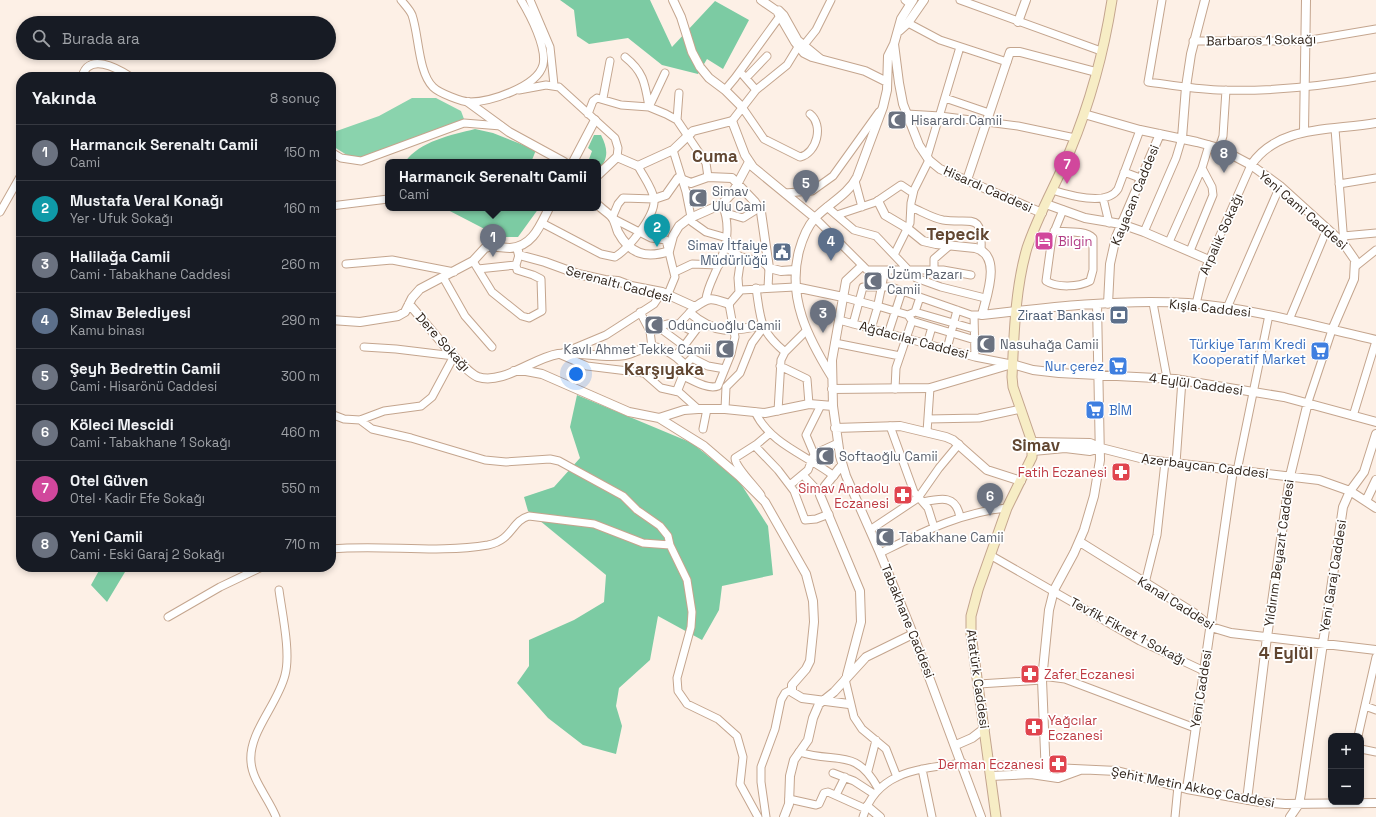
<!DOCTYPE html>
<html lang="tr">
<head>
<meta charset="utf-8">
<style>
  :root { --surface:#171b24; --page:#20242c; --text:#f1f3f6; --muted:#9ea1a6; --line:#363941; --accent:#b45309 }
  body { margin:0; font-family:"Space Grotesk",sans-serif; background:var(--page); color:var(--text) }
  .controls { position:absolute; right:12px; bottom:12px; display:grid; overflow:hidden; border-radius:8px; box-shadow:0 2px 6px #0003 }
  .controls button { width:36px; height:36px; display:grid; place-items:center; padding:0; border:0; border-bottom:1px solid var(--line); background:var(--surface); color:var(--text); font:20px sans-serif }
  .you { position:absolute; left:576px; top:374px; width:14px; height:14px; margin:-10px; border:3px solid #fff; border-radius:50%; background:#1a73e8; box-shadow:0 0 0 6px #1a73e833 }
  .badge { display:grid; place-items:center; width:26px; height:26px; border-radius:50%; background:var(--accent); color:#fff; font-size:13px; font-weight:700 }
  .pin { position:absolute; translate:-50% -33px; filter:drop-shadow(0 1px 2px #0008) }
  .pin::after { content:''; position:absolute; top:21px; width:14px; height:12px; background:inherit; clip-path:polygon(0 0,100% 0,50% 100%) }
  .popup { position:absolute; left:385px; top:159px; width:216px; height:52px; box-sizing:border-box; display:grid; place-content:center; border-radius:8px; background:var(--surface); filter:drop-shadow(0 1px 3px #0005); font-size:13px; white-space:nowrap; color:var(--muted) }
  .popup b { font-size:15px; color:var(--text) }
  .popup::after { content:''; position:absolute; left:50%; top:100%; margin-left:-8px; border:8px solid transparent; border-top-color:var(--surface) }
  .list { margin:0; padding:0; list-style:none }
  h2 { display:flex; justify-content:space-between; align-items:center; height:52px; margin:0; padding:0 16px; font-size:17px }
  h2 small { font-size:13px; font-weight:400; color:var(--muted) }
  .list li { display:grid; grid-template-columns:26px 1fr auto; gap:12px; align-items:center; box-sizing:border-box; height:56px; padding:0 16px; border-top:1px solid var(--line) }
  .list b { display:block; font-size:15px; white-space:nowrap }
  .list p { margin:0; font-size:13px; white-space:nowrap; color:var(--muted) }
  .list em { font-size:13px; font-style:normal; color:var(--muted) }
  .icon { flex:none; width:22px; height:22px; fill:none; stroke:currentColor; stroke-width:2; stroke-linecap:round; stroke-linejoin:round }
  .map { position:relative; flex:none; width:1376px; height:817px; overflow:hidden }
  .search { position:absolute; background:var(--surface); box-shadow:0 2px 6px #0003; left:16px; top:16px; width:320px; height:44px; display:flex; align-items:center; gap:10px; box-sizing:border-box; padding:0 14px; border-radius:22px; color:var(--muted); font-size:15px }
  .panel { position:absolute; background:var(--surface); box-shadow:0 2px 6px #0003; left:16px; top:72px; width:320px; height:500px; border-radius:16px }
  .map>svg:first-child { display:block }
</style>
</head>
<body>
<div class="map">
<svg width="1376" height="817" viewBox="0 0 1376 817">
  <rect width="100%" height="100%" fill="#fdf0e6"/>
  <!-- green -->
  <path fill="#8ad3ad" d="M412 98H436L461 111 464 119 363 157H350L331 145V133L379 116Z"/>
  <!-- forest -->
  <path fill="#7ccba3" d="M560 0H650L672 47 715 1 749 20 723 69 707 59 698 74 662 65 628 38 589 44 577 36 574 10Z
    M475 129 493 133 536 150 532 160 533 162H405C420 141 451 135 475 129Z
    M594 135H601C608 149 609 158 598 171V162H588L592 151 588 148Z
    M444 208H539L518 237H500Z
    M577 395 692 443 739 481 768 526 773 575 722 586 719 610 702 640 658 616 650 660 619 688 616 706 622 726 616 754 583 745 548 718 517 683 529 666V640L574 620 604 602 606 575 528 511 524 497 554 487 580 458 570 427Z
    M101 567H128L107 602 91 585Z"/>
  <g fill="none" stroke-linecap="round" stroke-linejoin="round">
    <defs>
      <path id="minor" d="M401 0C405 5 410 10 412 15 419 35 418 72 433 87 439 93 462 102 470 102 490 102 537 87 543 65 547 47 530 15 521 0
        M530 0 550 47 554 85
        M905 0 910 4
        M960 0 1101 51
        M1162 0 1148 82C1171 85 1194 89 1218 90 1271 92 1324 86 1376 77
        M779 10 784 15 798 40 821 59
        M908 23 940 40 1007 62
        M1193 41H1305L1376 29
        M804 45 816 30 831 0
        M625 57C644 72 645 84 649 107L666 114 677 120
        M743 75 756 90
        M82 77C88 52 117 68 131 77
        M746 78 767 56
        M519 90 546 85 559 87 615 138 618 148 617 157
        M725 90 735 78 780 16
        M679 93 677 120 706 163 708 177
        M603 98 610 61
        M945 98 989 113
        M742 107 764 139 800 157C817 153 824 125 810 114
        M588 114 593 101 597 98 621 105 649 107 665 73
        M907 114 940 116 1018 126 1075 138
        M732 121 756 90 787 65 798 47
        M1335 129 1344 244
        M1219 148 1223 136 1226 90
        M673 150 686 192 692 222 706 232 727 238
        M331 152 341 158 361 161 464 123 501 126
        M927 157 960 47
        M1124 172 1140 178
        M855 181 862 207
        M1339 184 1376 178
        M1052 190C1068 195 1107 207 1118 189L1140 130
        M785 193 812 191 833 176 879 112
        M1103 198 1109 223
        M654 199 623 198 618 204 612 218 651 238 666 240 675 277 668 294
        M331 206 388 199
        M827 207 854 230 876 236 916 278 941 287 985 298
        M911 207C921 211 932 218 943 220 971 224 983 211 981 250
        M0 212 21 175
        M726 213 743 218 759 208
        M837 215 876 202 901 185 913 193
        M815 218 867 270H943L971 275
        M542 223 601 254 615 257C628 249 656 216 654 199 653 189 643 176 638 166
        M1054 231C1065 232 1086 230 1093 238V270L1090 281C1079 287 1057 288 1046 281L1052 237 1063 210
        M1144 232 1176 158 1182 138
        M1343 236 1376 233
        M1169 242 1202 168
        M725 247 741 257 763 262 769 268 768 288
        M1190 251 1213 195 1212 187 1202 168 1209 145
        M894 255 910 223 911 203 914 190 929 160
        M473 261 492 292 522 316 529 318 542 311 541 279 533 275 517 270 516 265 519 255
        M346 264 392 260 454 272
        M1356 266 1376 250
        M478 269 516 265
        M934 269V259L949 246
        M675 272 692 264 719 265
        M443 277 465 316 492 347
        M756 288C761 321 759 330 785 352
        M739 292 738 278 741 257
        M843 297 876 306
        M706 299C707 290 711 282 715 273 726 250 732 228 722 204
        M1153 303 1167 378
        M878 304 885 270
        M1196 304 1203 274 1251 165
        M881 307 908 315
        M1227 308 1280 186
        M640 312 650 331 652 347
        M915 312 920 297
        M908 315 912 321 975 340
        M908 315 915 312 974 329
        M974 315 975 357
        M839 320 975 357 1011 364
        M1289 320 1327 229
        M853 324 863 287H891L971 315H982
        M678 325 693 309
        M658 329C670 318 682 326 694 332
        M871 329 877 309
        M650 331 661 329 684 346 702 322
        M888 334 902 291
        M835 343 900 356
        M927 344 932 327
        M947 349 957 310
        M563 353 606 335 654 304 662 292
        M559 354 587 366 644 373 661 388 679 392 698 409
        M675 356 684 346
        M684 366 692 358 708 366 725 369
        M780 366 807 379 809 404
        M683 376C692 380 708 390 718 386L731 354 735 337 729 304 741 290 795 287
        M895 389 896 368 912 321
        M1308 402 1332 330
        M725 409 726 387 740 373 752 343 763 328
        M778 411 781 360 785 352 806 331
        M755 412C771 445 807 455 834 476
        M331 414 344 419 360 420 384 411 421 406 432 397 454 356 396 349 364 347
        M1353 416 1376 341
        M928 419 979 418 1021 409
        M360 420 372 429 411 438 485 460 506 462 550 459 559 461 623 496 637 510 660 526 668 536 670 545 687 580 692 612 691 627 677 678 678 691 687 704 718 719 737 736 743 757 740 784 758 817
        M890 426 914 492 928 508 934 527
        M703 429 707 409
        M927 432 930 388
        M755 446 778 470 794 491 805 520 816 519 829 514
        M814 454 806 435 821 405
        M1176 463 1182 380
        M1237 471 1269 315
        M803 475 820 493
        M790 485 808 470 814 454 838 443
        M761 495C755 486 735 467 735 458L757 444 770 433
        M923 502C942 498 956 495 960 517
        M870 530 918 498 939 468 959 444
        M331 549C383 544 436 554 488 545 513 540 511 521 529 516L594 524 643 543 670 545
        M880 553C921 533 961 512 1007 508
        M990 555 1140 641 1204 671
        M1145 583 1157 535 1165 462
        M168 617 220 587 262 567
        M1042 676 1065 679 1195 728
        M845 679 854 717 862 729 886 749 897 777
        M979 684 1042 680
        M1365 706 1376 710
        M1358 736 1376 657
        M1361 749 1376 752
        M799 752C837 764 855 747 878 788
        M922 769 932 817
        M868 771 876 740
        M833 773 854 781 874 794
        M836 795 845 777
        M789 799 816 805 819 804 824 793 828 792 866 809
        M276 817C269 799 252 780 251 762 248 733 278 704 285 675 291 653 282 613 279 590
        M766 817 761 782V767L775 729 781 700 785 693 791 690
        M863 817C877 770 921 769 963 763
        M1175 817 1178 786"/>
      <path id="tertiary" d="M673 0 681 17 692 52 700 67 709 78 725 90 742 107
        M761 0 777 11 795 42 804 53 812 57 865 71 887 82
        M913 0 901 19 894 44 899 83 903 104 919 145 929 160 940 169 1042 213
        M1018 22 1026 0
        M899 31 908 23 924 0
        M468 102 509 132 564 162
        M1084 114 1140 130 1197 142 1219 148 1251 165 1280 186 1344 244 1355 260 1354 279 1332 330
        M1304 131 1306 0
        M1182 138 1186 87 1191 54 1205 0
        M573 162 595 120
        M1251 165C1279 124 1333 131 1376 123
        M598 175 617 157 638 166 673 150 693 131 732 121 745 155 753 167 815 218
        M967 180 1010 52H1020L1096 72
        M654 199 666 195 678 178 691 183 708 177 732 178 755 202 761 212 769 268 781 271 795 270
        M878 201 885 215 907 228 923 241 936 244 975 248C1003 255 986 297 982 315 1050 307 1120 299 1188 303 1252 308 1314 326 1376 340
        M1046 204 1085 218 1121 224 1144 232 1209 260
        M598 205C602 209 608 213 612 217 615 221 616 227 618 232 630 254 646 259 669 251L673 236 679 226 688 219 722 204 733 192 749 162
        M517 247 519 255 545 262 578 274 605 280 618 281 631 286 662 292 695 307C710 296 712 298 729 304
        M862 266 846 281 832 360 833 406 840 456 846 476 880 553 913 634 981 817
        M795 287 843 297
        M409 304C423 319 462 371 478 377 503 385 533 358 558 354 580 351 603 359 625 355 635 353 644 346 654 347 665 348 676 356 683 363V376L677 391
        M1108 304 1110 264 1116 237 1160 134
        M690 313C714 334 732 332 762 325
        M331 320 360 322 398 316 405 312 412 298 420 289 473 261 485 248C493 245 501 248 510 248 532 247 540 226 549 208
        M514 371H526L542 374 629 412 659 418 704 446 739 476 765 502 806 574 813 601 814 622 810 661 806 669 792 685V692L802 698 849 704
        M832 377C808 338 787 298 799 251 802 240 807 227 815 218 828 204 848 195 857 177L883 107 887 90 888 56 894 44
        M832 389 930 388 1012 364 1033 370 1059 373 1175 379 1284 397 1376 422
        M659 418 684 410 698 409H725L765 413 809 404 833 406
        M835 428 900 426 946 437 953 440 987 470 1021 481
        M1032 442 1090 443 1101 448 1148 460 1319 480 1350 491 1376 508
        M1033 451 1065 448 1090 451 1101 448
        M842 465 825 486 820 495 860 591 861 622 847 675
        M1366 501 1376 480
        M1080 542 1194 613 1211 627 1231 633 1376 650
        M956 745 972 738 985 728
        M989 765 1117 771 1187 789 1260 802 1285 804 1376 803
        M990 776 1031 774 1058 778 1080 770
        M1046 776 1042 680 1049 610 1054 590 1074 553 1084 530 1094 496 1100 460 1097 304
        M1187 789 1233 470
        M1247 800 1267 637 1290 476 1308 402
        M867 806 880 817
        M784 817 789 804 790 776 794 760 808 740 813 718 819 704 834 692 866 657 913 634
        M1290 817 1299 804 1301 793 1343 507 1350 491 1364 472 1376 434"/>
      <path id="secondary" d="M996 817 971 634V616L978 590 1007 508 1032 457V442L1013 387 1012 377C1014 335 1015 289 1027 248 1038 215 1056 184 1070 151 1090 103 1104 51 1112 0"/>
    </defs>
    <!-- minor casing -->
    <use href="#minor" stroke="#c4a58e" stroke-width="9"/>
    <!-- tertiary casing -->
    <use href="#tertiary" stroke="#c4a58e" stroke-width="10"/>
    <!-- secondary casing -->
    <use href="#secondary" stroke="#c4a58e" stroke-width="11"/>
    <!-- minor -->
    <use href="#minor" stroke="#fff" stroke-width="7"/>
    <!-- tertiary -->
    <use href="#tertiary" stroke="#fff" stroke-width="8"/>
    <!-- secondary -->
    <use href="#secondary" stroke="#f7edc5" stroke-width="9"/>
  </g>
  <!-- icons -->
  <defs>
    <symbol id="mosque-square" viewBox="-11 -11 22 22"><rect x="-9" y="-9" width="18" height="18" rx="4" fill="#6b7280" stroke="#fff"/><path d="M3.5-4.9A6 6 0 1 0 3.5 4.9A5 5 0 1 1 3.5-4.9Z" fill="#fff"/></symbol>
    <symbol id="hotel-square" viewBox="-11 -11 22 22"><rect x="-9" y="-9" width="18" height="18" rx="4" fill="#d1479c" stroke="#fff"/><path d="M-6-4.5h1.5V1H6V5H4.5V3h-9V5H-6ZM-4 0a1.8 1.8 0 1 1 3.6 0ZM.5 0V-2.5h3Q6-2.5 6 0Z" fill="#fff"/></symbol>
    <symbol id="civic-square" viewBox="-11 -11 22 22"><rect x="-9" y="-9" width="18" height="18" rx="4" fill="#5c6f8a" stroke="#fff"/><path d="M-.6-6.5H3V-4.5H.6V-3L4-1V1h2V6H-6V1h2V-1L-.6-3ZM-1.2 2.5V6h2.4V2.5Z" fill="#fff"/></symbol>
    <symbol id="bank-square" viewBox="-11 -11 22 22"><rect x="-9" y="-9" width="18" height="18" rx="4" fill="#5c6f8a" stroke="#fff"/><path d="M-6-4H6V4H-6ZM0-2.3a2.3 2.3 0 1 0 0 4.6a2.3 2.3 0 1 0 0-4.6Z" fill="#fff"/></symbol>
    <symbol id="supermarket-square" viewBox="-11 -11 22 22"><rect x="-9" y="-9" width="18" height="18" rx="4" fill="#3f7fe0" stroke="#fff"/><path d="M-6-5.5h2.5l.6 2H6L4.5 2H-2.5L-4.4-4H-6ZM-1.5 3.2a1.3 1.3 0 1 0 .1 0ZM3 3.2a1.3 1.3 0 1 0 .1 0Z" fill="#fff"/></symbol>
    <symbol id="pharmacy-square" viewBox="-11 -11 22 22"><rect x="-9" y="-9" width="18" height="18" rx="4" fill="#e0444e" stroke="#fff"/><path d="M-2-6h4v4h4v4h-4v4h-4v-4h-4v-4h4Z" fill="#fff"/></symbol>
  </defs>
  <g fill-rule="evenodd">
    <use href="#mosque-square" x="886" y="109" width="22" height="22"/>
    <use href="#mosque-square" x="687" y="187" width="22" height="22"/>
    <use href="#hotel-square" x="1033" y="230" width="22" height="22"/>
    <use href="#civic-square" x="771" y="241" width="22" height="22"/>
    <use href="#mosque-square" x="862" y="270" width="22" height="22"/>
    <use href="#bank-square" x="1108" y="304" width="22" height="22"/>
    <use href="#mosque-square" x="643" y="314" width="22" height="22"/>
    <use href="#mosque-square" x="975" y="333" width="22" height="22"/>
    <use href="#mosque-square" x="714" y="338" width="22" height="22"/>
    <use href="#supermarket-square" x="1309" y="340" width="22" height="22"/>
    <use href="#supermarket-square" x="1107" y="355" width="22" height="22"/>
    <use href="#supermarket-square" x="1084" y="399" width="22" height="22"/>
    <use href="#mosque-square" x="814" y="445" width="22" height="22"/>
    <use href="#pharmacy-square" x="1110" y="461" width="22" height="22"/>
    <use href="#pharmacy-square" x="892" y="484" width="22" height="22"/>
    <use href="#mosque-square" x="874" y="526" width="22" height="22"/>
    <use href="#pharmacy-square" x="1019" y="663" width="22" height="22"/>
    <use href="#pharmacy-square" x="1023" y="716" width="22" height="22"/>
    <use href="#pharmacy-square" x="1047" y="753" width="22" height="22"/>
  </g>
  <g text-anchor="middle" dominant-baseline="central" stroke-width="3.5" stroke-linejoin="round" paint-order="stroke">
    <!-- street labels -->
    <g font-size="13" fill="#30241b" stroke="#fff">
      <text transform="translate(1261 40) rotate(-1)">Barbaros 1 Sokağı</text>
      <text transform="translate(988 189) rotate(24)">Hisardı Caddesi</text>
      <text transform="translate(1135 195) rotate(-68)">Kayacan Caddesi</text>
      <text transform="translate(1303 210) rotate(41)">Yeni Cami Caddesi</text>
      <text transform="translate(1221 234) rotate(-66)">Arpalık Sokağı</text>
      <text transform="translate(619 284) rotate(15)">Serenaltı Caddesi</text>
      <text transform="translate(1210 308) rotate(6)">Kışla Caddesi</text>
      <text transform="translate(914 340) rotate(15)">Ağdacılar Caddesi</text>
      <text transform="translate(443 342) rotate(48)">Dere Sokağı</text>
      <text transform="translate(1196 384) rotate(8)">4 Eylül Caddesi</text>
      <text transform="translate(1205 466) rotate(7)">Azerbaycan Caddesi</text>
      <text transform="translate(1279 553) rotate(-82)">Yıldırım Beyazıt Caddesi</text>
      <text transform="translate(1333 576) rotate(-81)">Yeni Garaj Caddesi</text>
      <text transform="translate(1176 603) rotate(32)">Kanal Caddesi</text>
      <text transform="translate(908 621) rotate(68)">Tabakhane Caddesi</text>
      <text transform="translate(1128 631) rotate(28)">Tevfik Fikret 1 Sokağı</text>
      <text transform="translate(978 679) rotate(82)">Atatürk Caddesi</text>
      <text transform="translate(1201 689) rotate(-81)">Yeni Caddesi</text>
      <text transform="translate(1193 787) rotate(11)">Şehit Metin Akkoç Caddesi</text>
    </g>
    <!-- worship labels -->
    <g font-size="13" fill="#5b616d" stroke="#fff" text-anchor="start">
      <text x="911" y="120">Hisarardı Camii</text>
      <text x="712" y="191">Simav<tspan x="712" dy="15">Ulu Cami</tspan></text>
      <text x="887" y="274">Üzüm Pazarı<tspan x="887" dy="15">Camii</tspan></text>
      <text x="668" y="325">Oduncuoğlu Camii</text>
      <text x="1000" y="344">Nasuhağa Camii</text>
      <text x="711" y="349" text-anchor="end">Kavlı Ahmet Tekke Camii</text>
      <text x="839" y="456">Softaoğlu Camii</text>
      <text x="899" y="537">Tabakhane Camii</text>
    </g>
    <!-- hotel labels -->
    <g font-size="13" fill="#b23c85" stroke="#fff" text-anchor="start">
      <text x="1058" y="241">Bilgin</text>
    </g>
    <!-- service labels -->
    <g font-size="13" fill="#4e5e75" stroke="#fff" text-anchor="end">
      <text x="768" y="245">Simav İtfaiye<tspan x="768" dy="15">Müdürlüğü</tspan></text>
      <text x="1105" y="315">Ziraat Bankası</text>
    </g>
    <!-- shop labels -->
    <g font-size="13" fill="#366cbe" stroke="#fff" text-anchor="end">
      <text x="1306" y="344">Türkiye Tarım Kredi<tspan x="1306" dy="15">Kooperatif Market</tspan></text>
      <text x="1104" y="366">Nur çerez</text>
      <text x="1109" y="410" text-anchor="start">BİM</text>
    </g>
    <!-- health labels -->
    <g font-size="13" fill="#be3a42" stroke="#fff" text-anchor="end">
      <text x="1107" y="472">Fatih Eczanesi</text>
      <text x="889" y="488">Simav Anadolu<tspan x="889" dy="15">Eczanesi</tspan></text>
      <text x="1044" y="674" text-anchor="start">Zafer Eczanesi</text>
      <text x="1048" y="720" text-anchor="start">Yağcılar<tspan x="1048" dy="15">Eczanesi</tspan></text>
      <text x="1044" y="764">Derman Eczanesi</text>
    </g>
    <!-- district labels -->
    <g font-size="17" font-weight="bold" fill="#614631" stroke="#fff">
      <text x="715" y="156">Cuma</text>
      <text x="958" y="234">Tepecik</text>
      <text x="664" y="369">Karşıyaka</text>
      <text x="1036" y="445">Simav</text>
      <text x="1286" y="653">4 Eylül</text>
    </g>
  </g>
</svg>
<div class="controls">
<button>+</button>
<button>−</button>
</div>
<div class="you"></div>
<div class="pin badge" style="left:493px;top:257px;background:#6b7280">1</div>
<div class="popup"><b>Harmancık Serenaltı Camii</b>Cami</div>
<div class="pin badge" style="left:657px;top:247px;background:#0f9aa8">2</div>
<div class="pin badge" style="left:823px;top:333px;background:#6b7280">3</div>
<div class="pin badge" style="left:831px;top:261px;background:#5c6f8a">4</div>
<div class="pin badge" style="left:806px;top:203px;background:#6b7280">5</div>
<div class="pin badge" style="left:990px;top:516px;background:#6b7280">6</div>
<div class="pin badge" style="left:1067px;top:184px;background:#d1479c">7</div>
<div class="pin badge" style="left:1224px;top:173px;background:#6b7280">8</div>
<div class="search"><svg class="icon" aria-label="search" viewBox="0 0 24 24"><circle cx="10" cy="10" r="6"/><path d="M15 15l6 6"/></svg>Burada ara</div>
<section class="panel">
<h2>Yakında<small>8 sonuç</small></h2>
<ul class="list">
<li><span class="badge" style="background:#6b7280">1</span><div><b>Harmancık Serenaltı Camii</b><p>Cami</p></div><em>150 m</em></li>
<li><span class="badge" style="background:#0f9aa8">2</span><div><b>Mustafa Veral Konağı</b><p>Yer · Ufuk Sokağı</p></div><em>160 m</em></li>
<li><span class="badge" style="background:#6b7280">3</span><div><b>Halilağa Camii</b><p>Cami · Tabakhane Caddesi</p></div><em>260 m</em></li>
<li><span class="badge" style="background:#5c6f8a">4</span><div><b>Simav Belediyesi</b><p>Kamu binası</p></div><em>290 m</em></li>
<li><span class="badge" style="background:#6b7280">5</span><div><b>Şeyh Bedrettin Camii</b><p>Cami · Hisarönü Caddesi</p></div><em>300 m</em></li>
<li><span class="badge" style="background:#6b7280">6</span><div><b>Köleci Mescidi</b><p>Cami · Tabakhane 1 Sokağı</p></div><em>460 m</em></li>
<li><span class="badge" style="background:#d1479c">7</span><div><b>Otel Güven</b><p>Otel · Kadir Efe Sokağı</p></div><em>550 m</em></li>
<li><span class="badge" style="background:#6b7280">8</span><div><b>Yeni Camii</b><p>Cami · Eski Garaj 2 Sokağı</p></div><em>710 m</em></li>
</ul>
</section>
</div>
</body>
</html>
